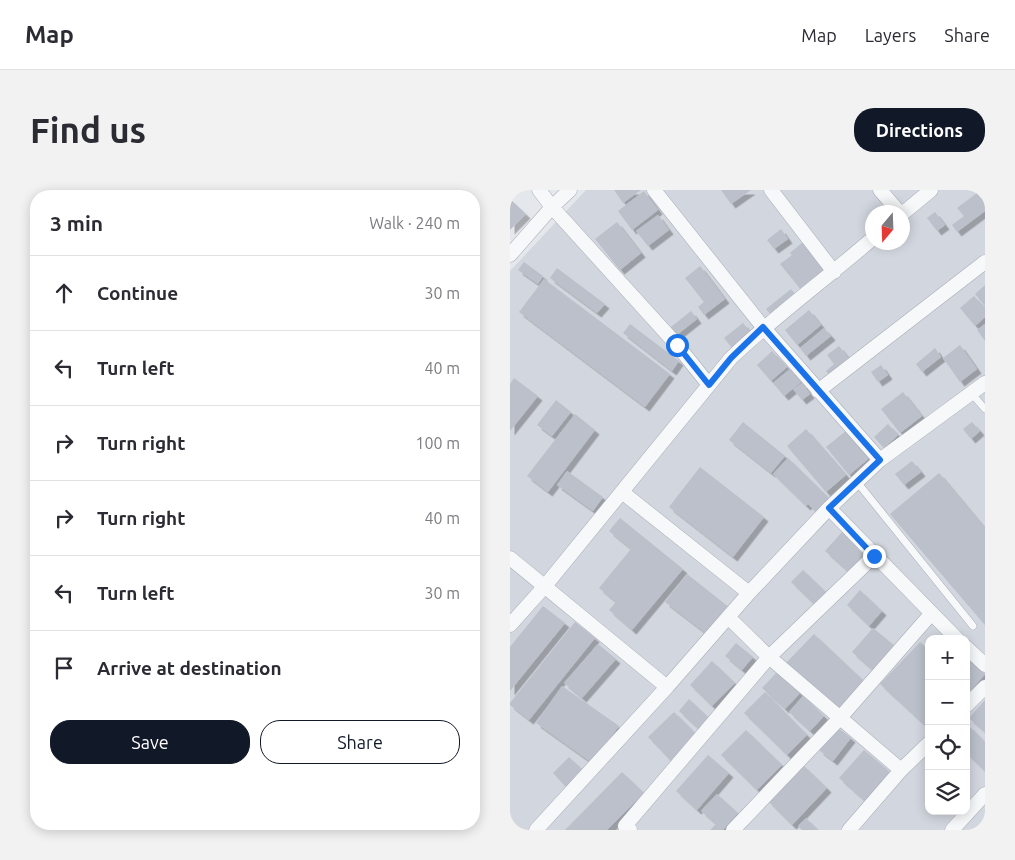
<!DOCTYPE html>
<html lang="en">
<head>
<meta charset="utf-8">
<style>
  :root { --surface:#fff; --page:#f2f2f3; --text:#2b2b33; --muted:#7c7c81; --line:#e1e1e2; --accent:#111827 }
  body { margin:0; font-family:Ubuntu,sans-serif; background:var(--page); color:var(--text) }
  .controls { position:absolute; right:15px; bottom:15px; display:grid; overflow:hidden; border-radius:10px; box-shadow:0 2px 12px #0003 }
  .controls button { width:45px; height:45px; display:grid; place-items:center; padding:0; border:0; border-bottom:1px solid var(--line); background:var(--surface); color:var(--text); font:25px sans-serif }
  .compass { position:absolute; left:355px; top:15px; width:45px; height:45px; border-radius:50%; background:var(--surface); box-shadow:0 2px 12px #0003; rotate:199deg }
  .stop { position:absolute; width:15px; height:15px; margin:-11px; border:4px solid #1a73e8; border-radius:50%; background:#fff }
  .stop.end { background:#1a73e8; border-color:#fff; box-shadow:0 1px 5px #0008 }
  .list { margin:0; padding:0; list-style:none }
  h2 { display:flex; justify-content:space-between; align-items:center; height:65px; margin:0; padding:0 20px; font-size:21px }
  h2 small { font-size:16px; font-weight:400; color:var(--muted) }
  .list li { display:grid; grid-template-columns:32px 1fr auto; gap:15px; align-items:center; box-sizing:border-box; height:75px; padding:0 20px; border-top:1px solid var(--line) }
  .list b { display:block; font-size:19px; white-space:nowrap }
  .list em { font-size:16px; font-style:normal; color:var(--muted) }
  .actions { display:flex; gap:10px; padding:15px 20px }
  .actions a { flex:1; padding:11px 0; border:1px solid var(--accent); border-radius:20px; text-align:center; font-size:18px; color:var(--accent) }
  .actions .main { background:var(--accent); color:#fff }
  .icon { flex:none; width:28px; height:28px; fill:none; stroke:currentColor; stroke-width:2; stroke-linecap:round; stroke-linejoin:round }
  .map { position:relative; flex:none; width:475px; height:640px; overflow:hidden; border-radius:20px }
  header { display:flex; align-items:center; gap:30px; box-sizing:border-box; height:70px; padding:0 25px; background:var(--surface); border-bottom:1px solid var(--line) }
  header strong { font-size:24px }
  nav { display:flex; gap:28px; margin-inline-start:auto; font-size:18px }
  .intro { display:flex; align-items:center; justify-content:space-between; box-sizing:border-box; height:120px; padding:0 30px }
  h1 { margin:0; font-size:35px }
  .button { padding:12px 22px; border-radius:20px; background:var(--accent); color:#fff; font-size:18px; font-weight:700 }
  main { display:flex; gap:30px; padding:0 30px }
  aside { flex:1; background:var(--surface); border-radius:20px; box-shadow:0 2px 12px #0003 }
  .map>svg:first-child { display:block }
</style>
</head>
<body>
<header>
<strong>Map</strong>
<nav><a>Map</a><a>Layers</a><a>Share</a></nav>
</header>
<div class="intro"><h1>Find us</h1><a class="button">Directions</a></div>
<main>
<aside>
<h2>3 min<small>Walk · 240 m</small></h2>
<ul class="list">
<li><svg class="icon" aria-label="ahead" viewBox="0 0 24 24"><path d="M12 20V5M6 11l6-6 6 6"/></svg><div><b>Continue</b></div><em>30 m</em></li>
<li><svg class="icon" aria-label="left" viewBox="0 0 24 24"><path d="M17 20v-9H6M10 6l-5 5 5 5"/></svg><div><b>Turn left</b></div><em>40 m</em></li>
<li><svg class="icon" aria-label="right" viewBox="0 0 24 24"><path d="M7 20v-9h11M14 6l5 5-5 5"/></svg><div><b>Turn right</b></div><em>100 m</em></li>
<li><svg class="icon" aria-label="right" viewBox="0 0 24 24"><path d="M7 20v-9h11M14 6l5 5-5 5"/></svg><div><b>Turn right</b></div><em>40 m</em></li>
<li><svg class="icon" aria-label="left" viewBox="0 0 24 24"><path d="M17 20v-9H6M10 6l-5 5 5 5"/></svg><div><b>Turn left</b></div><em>30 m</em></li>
<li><svg class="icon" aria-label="arrive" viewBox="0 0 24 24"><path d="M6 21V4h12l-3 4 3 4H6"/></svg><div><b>Arrive at destination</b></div></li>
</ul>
<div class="actions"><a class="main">Save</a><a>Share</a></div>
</aside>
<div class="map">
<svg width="475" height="640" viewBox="0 0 475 640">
  <defs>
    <filter id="shadow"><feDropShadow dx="4.5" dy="4.5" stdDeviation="0" flood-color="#0004"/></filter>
  </defs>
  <rect width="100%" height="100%" fill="#e4e7ec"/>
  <!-- built -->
  <path fill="#d2d6de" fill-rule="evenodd" d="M76 0H475V640H0V81ZM362 22H392V52H362ZM419 449H456V621H419Z"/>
  <!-- building -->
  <path fill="#bbc0ca" filter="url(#shadow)" d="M104 0H131L113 13Z
    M211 0H241L221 14Z
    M134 1 148 20 122 40 108 21Z
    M467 3 475 14V21L447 42 442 35 454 26 447 18Z
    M0 9 16 24 0 40Z
    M425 22 435 35 427 41 417 28Z
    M148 25 159 40 138 56 126 41Z
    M107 32 131 63 110 80 85 49Z
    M362 33V46L356 38Z
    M271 39 278 49 264 59 257 50Z
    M293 52 318 82 293 102 270 74 282 65 280 63Z
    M14 72 33 86 28 94 8 80Z
    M190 76 215 109 194 125 188 117 194 112 175 88Z
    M47 78 95 114 87 123 40 88Z
    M34 89 160 184 135 217 9 122Z
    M475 95V116L465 104Z
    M281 99 287 106 262 126 256 119Z
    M464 106 475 118V127L465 136 450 118Z
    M299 120 311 135 287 155 275 140Z
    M181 121 187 129 163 148 157 140Z
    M233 133 241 143 222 158 214 148Z
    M120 134 169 171 162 181 113 143Z
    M475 134V151L467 140Z
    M314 138 321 146 296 166 290 158Z
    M450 155 467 179 450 192 433 168Z
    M329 156 341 171 321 187 316 181 324 174 317 165Z
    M425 158 431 167 412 182 406 174Z
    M262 161 277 177 261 191 247 175Z
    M371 175 378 185 368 192 361 182Z
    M280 179 291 192 274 206 263 193Z
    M4 188 28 206 0 241V194Z
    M292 193 300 204 292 210 283 199Z
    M393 202 412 226 390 243 371 219Z
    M46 210 61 222 42 246 27 235Z
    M65 224 85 240 38 302 17 286Z
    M233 232 275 266 261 283 219 250Z
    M462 232 470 241 461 249 453 239Z
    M378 234 388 245 374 258 364 247Z
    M296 239 336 285 316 302 277 256Z
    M336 241 358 269 339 285 316 257Z
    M278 268 321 310 307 323 298 314 296 316 263 284Z
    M402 271 411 282 394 295 385 284Z
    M190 277 254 327 223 367 159 317Z
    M57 281 93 307 83 321 47 295Z
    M429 283 475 338V435L380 324Z
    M110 328 173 379 122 440 99 420 106 412 89 398 121 359 99 341Z
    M333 341 358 363 340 383 315 361Z
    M293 380 318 404 307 417 281 392Z
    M177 384 220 418 198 445 155 412Z
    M350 400 372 421 359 436 337 415Z
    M33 416 55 433 0 501V457Z
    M65 432 85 448 19 530 0 515V513Z
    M363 438 385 456 364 481 342 462Z
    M304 444 354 491 327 521 276 473Z
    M410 452 419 460V539L370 494Z
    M226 453 243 467 232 480 215 466Z
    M88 454 106 469 72 508 54 493Z
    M456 467 475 484 456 506Z
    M202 471 225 493 202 516 180 495Z
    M267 482 290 503 275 519 252 498Z
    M52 496 109 536 82 573 26 533Z
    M255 502 297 545 277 565 234 523Z
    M293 506 314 526 300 541 279 522Z
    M179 509 201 530 191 541 169 521Z
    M475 510V542L459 528Z
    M164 522 189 547 162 572 138 547Z
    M459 536 475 552V581L456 563V539Z
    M327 537 341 548 323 571 309 560Z
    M236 540 272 575 247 600 211 565Z
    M354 560 380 582 355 611 329 588Z
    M198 565 219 583 187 620 166 601Z
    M59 567 75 582 58 599 43 583Z
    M293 575 317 598 282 635 258 611Z
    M112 582 134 603 97 640H55Z
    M207 604 228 623 213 640H200L206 634 191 621Z
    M296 628 308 640H292L288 636Z"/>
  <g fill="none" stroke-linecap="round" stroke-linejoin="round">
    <defs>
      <path id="service" d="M462 204 475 219
        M347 292 463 436"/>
      <path id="minor" d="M29 0 42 17 167 155 199 195
        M144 0 253 137 370 270
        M261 0 324 82
        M370 0 389 22
        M392 24 421 0
        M0 65 42 17 60 0
        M308 201 475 72
        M112 302 239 403
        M319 318 447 449
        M0 368 157 497
        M218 427 259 467 391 580
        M0 435 35 396 221 168C266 125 316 89 362 49
        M456 457 475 475
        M456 516 475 497
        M26 640 157 497 239 403 319 318 370 270 475 193
        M120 640 115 636 259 467 364 366
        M223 640 329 529 421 424
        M339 640 391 580 419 553
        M442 640 475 604"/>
    </defs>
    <!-- service casing -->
    <use href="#service" stroke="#a9aeb7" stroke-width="8"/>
    <!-- minor casing -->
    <use href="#minor" stroke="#a9aeb7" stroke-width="15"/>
    <!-- service -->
    <use href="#service" stroke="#f7f8fa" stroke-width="7"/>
    <!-- minor -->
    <use href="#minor" stroke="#f7f8fa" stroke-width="14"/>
  </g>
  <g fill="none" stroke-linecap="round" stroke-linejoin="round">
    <!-- route -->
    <path stroke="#1a73e8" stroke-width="6" d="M167 155 199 195 221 168 253 137 370 270 319 318 364 366"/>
  </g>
</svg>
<div class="controls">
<button>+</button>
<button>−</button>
<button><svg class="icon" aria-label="locate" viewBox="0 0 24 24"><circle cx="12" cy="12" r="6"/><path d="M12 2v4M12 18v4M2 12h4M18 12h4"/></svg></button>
<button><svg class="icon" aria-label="layers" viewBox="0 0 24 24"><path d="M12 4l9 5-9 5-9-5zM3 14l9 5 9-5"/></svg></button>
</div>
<svg class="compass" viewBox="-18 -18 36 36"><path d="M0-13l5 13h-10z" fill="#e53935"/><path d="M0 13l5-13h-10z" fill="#7c7c81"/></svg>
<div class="stop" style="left:167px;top:155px"></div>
<div class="stop end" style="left:364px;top:366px"></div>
</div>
</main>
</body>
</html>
